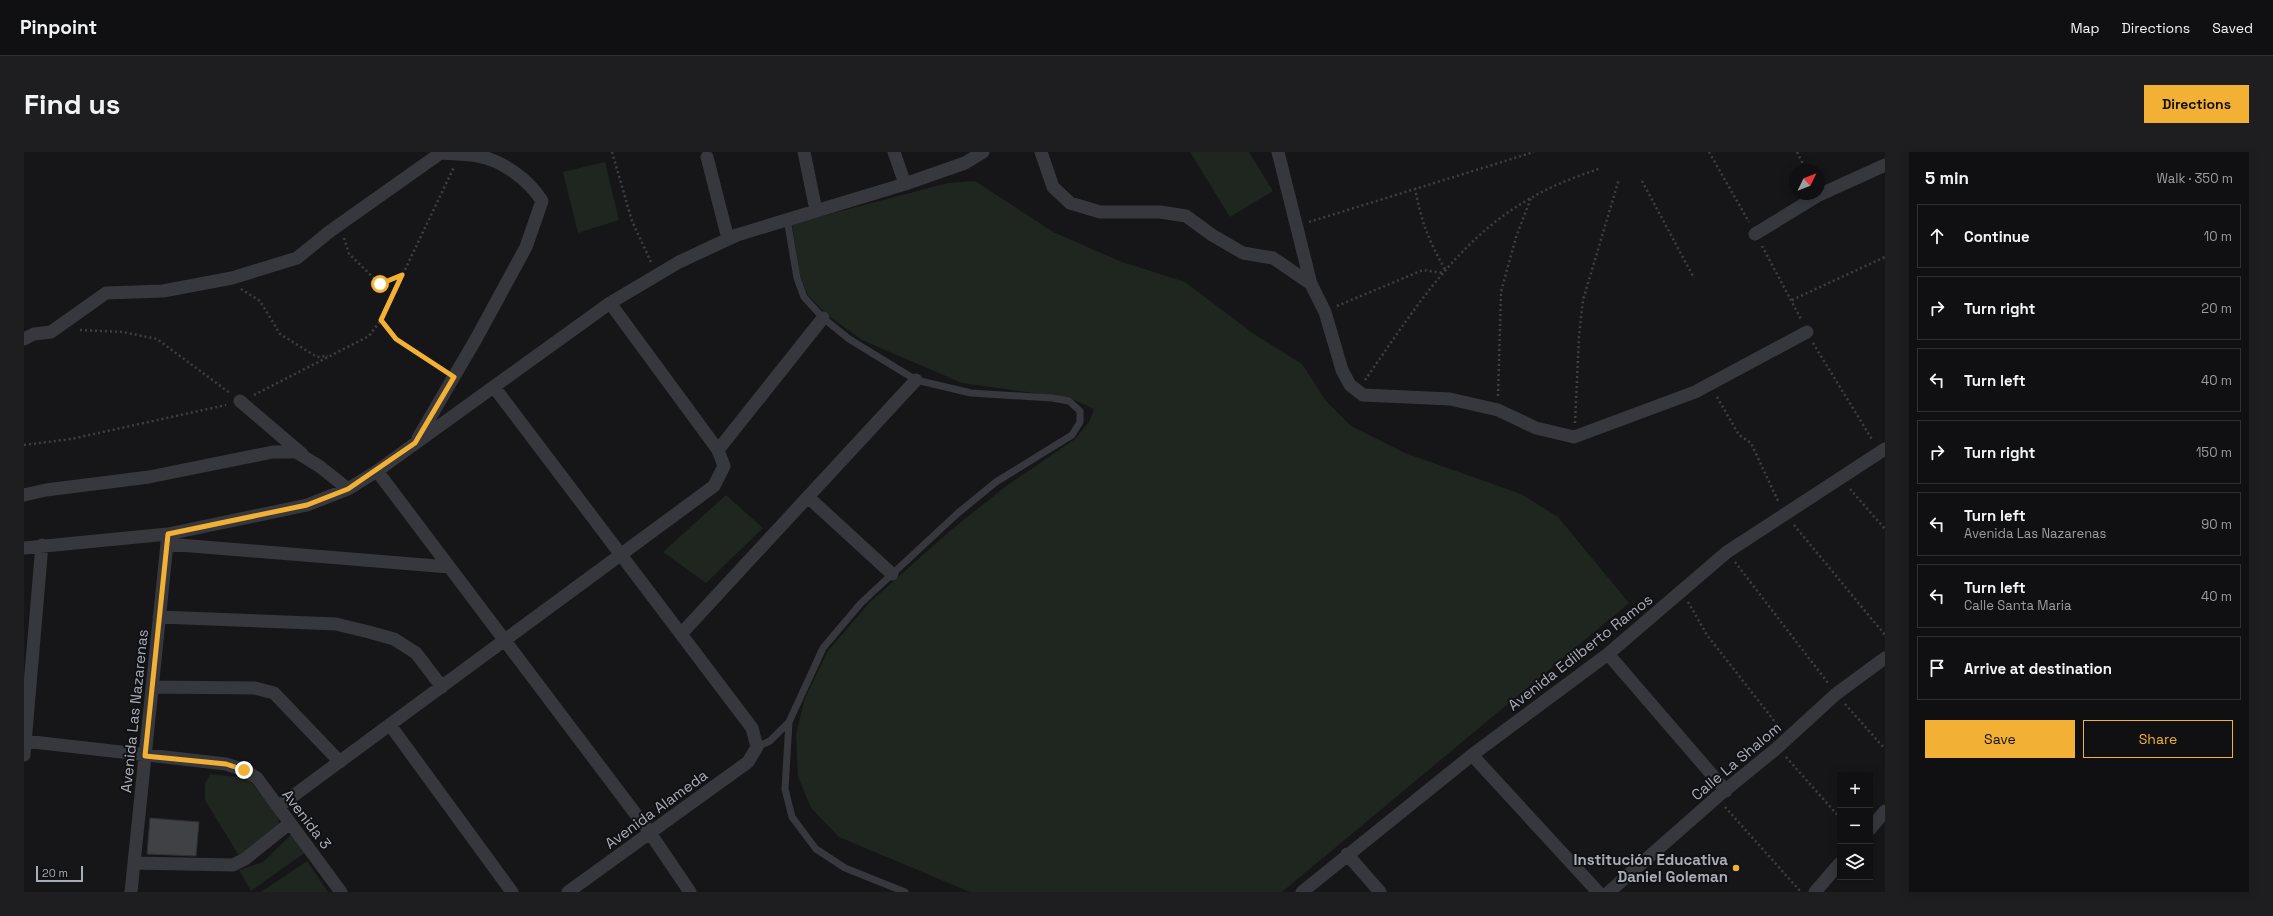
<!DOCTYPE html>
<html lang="en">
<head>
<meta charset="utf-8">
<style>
  :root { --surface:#101012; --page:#1e1e20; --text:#f1f3f6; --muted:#9c9d9f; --line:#303032; --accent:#f2b134 }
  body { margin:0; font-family:"Space Grotesk",sans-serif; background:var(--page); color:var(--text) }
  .controls { position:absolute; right:12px; bottom:12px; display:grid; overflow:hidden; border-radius:0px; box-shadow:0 2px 10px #0003 }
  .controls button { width:36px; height:36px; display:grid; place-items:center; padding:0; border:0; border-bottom:1px solid var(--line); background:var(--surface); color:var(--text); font:20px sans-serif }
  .compass { position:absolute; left:1765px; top:12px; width:36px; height:36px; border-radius:50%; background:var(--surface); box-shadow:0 2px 10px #0003; rotate:47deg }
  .scale { position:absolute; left:12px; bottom:10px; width:47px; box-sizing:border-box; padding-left:4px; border:2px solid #a8adb8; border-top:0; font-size:11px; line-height:14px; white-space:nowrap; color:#a8adb8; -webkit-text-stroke:3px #111113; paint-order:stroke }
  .stop { position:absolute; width:12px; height:12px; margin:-9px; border:3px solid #f2b134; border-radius:50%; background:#fff }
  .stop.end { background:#f2b134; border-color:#fff; box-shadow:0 1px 4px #0008 }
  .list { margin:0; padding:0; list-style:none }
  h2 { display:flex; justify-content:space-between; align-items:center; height:52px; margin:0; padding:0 16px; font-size:17px }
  h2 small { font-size:13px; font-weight:400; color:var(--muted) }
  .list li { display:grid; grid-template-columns:26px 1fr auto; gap:12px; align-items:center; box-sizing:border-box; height:64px; margin:0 8px 8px; padding:0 8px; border:1px solid var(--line); border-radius:0px }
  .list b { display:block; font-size:15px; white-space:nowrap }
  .list p { margin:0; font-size:13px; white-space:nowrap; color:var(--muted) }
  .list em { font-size:13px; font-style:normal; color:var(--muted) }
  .actions { display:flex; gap:8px; padding:12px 16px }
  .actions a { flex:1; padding:9px 0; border:1px solid var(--accent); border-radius:0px; text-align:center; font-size:14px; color:var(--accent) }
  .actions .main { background:var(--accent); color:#111 }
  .icon { flex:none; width:22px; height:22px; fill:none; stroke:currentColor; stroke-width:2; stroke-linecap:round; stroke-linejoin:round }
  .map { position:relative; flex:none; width:1861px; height:740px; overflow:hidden; border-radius:0px }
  header { display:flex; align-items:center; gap:24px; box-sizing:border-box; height:56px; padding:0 20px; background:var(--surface); border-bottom:1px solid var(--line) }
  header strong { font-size:19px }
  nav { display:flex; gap:22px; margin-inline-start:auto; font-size:14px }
  .intro { display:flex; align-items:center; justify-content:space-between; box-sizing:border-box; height:96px; padding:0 24px }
  h1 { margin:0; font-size:28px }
  .button { padding:10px 18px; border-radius:0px; background:var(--accent); color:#111; font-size:14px; font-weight:700 }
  main { display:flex; gap:24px; padding:0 24px }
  aside { flex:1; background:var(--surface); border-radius:0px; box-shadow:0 2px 10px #0003 }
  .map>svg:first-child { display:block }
</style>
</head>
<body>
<header>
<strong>Pinpoint</strong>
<nav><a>Map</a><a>Directions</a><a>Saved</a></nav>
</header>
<div class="intro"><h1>Find us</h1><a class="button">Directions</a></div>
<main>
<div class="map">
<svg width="1861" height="740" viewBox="0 0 1861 740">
  <rect width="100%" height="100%" fill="#161618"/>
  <!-- green -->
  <path fill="#1e261f" d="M1166 0H1225L1249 39 1206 65Z
    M581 10 595 68 554 81 539 20Z
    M951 29 1029 80 1098 110 1161 130 1230 182 1278 212 1302 249 1327 274 1381 301 1497 342 1534 365 1605 451 1258 740H946L815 685 787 656 774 625 772 583 780 549 803 500 846 450 927 378 981 335 1051 287 1065 270 1070 257 1046 246 938 231 838 188 801 161 784 143 776 124 768 72 924 31Z
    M702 343 739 376 682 431 639 400Z
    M186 622 223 626 254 663 255 673 217 707 181 648V632Z
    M269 681 282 700 227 739 215 718 239 710Z
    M283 709 304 740H237Z"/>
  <!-- building -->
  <path fill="#404145" stroke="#303034" d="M126 666 175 670 172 704 123 702Z"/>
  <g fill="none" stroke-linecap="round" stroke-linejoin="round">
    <!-- path -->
    <path stroke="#3d3f44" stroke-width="2.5" stroke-dasharray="2 3" stroke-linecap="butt" d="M588 0 608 69 627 110
      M1685 0 1725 70
      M1773 0 1782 18
      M1618 29 1670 126
      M1391 36C1397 69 1405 90 1422 119
      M1285 70 1510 0
      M320 86 325 102 356 132 379 123
      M1738 94 1778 169
      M217 137 236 149 256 182 293 205 304 204
      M1768 148 1861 105
      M1313 154 1399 118 1419 121
      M357 168 372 187 418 217
      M56 178 99 180 133 187 206 241
      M1789 191 1849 289
      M1341 228C1388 161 1433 87 1507 46 1529 33 1554 24 1577 16
      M230 243 345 184 357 168 430 15
      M1474 244 1477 140 1492 85 1507 46
      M1693 245 1715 283 1727 291 1755 351
      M1551 271 1555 184 1559 148 1595 27
      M0 293 47 287 202 253
      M1826 337 1861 377
      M1770 373 1861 483
      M1711 410 1804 531
      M1664 450 1683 483 1755 575
      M1821 552 1861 597
      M1762 605 1816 666
      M1701 655 1777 740"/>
    <!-- service -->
    <path stroke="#37383d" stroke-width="7" d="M763 67 773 126 780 145 799 166 825 187 892 228 947 241 1028 246 1045 249 1056 259V270L1048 283 972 330 934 361 837 451 799 496 765 570 761 637 768 665 792 697 821 716 881 740
      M733 595 746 589 765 570"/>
    <!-- minor -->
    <path stroke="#37383d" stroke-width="13" d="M780 0 792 58
      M870 0 881 32
      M1017 0 1029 35 1046 51 1076 60H1136L1162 64 1188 83 1219 101 1249 106 1287 132
      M1254 0 1287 132 1301 160 1318 218 1326 233 1339 243 1426 247 1474 258 1512 276 1550 285 1671 240 1783 180
      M683 5 704 87
      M1731 82 1795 43 1861 13
      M0 187 10 182 27 180 82 141 139 139 208 126 273 106 305 80 418 0
      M470 235 728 576 733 595 724 610 544 740
      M216 249 278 302
      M394 286 452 187 502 95 518 49C505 28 478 8 454 4 442 2 429 2 417 1
      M694 298 799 166
      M353 319 626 681 666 740
      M0 343 22 338 125 325 249 300H272L295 314 324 337
      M784 345 868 422
      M143 392 425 415
      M0 396 144 382 283 353 324 337 353 319 586 151 655 110 713 83 881 32 941 11 959 0
      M135 465 312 472 345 480 370 487 392 501 418 535
      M657 482 892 228
      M1584 502 1702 639
      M128 535 231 536 250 541 316 610
      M366 573 488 740
      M0 589 202 612 220 618 233 626 317 740
      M0 603 18 393
      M1448 603 1574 740
      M254 655 690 334 700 314 694 298 586 151
      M1846 677 1861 659
      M1323 702 1356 740
      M110 711 209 713 221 707 266 671
      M107 740 144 382
      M1278 740 1448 603 1584 502 1703 400 1861 297
      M1585 740 1693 645 1753 596 1812 542 1861 506
      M1791 740 1816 711"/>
  </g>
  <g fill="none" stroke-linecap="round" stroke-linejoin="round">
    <!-- route -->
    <path stroke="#f2b134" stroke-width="5" d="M220 618 202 612 121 604 144 382 283 353 324 337 391 291 430 225 372 187 357 168 378 123 356 132"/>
  </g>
  <!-- markers -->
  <circle fill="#f2b134" stroke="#111113" stroke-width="1.5" cx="1712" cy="716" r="4"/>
  <g text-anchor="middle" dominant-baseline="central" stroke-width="4" stroke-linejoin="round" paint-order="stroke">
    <!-- street labels -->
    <g font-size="15" fill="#a8adb8" stroke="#111113">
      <text transform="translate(1556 500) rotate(-38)">Avenida Edilberto Ramos</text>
      <text transform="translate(110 559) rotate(-84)">Avenida Las Nazarenas</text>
      <text transform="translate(1712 609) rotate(-40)">Calle La Shalom</text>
      <text transform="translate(632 657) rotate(-36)">Avenida Alameda</text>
      <text transform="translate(283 667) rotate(53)">Avenida 3</text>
    </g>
    <!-- poi labels -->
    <g font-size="15" font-weight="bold" fill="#a8adb8" stroke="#111113" text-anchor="end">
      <text x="1704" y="707">Institución Educativa<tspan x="1704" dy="17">Daniel Goleman</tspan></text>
    </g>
  </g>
</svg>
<div class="controls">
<button>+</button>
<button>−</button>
<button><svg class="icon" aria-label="layers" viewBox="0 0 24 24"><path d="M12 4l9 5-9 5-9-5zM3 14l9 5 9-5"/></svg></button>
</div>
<svg class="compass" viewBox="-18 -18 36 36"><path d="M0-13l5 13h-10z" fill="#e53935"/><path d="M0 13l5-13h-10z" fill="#9c9d9f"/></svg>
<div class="scale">20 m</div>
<div class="stop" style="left:356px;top:132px"></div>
<div class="stop end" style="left:220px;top:618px"></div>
</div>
<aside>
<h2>5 min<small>Walk · 350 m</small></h2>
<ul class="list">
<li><svg class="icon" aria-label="ahead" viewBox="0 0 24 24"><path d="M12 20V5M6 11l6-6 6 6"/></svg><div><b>Continue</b></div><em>10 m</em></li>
<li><svg class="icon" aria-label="right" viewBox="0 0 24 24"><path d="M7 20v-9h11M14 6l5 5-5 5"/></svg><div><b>Turn right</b></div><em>20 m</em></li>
<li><svg class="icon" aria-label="left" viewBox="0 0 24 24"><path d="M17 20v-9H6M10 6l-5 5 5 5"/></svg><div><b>Turn left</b></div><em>40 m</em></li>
<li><svg class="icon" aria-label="right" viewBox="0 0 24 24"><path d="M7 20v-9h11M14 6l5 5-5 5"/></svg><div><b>Turn right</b></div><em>150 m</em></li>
<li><svg class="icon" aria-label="left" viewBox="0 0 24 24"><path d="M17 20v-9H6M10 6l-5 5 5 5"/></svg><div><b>Turn left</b><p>Avenida Las Nazarenas</p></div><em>90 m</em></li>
<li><svg class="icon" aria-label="left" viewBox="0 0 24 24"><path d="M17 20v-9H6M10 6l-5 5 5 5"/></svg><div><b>Turn left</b><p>Calle Santa Maria</p></div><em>40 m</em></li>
<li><svg class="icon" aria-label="arrive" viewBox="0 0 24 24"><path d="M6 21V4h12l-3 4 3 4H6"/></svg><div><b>Arrive at destination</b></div></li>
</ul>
<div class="actions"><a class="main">Save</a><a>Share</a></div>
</aside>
</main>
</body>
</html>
